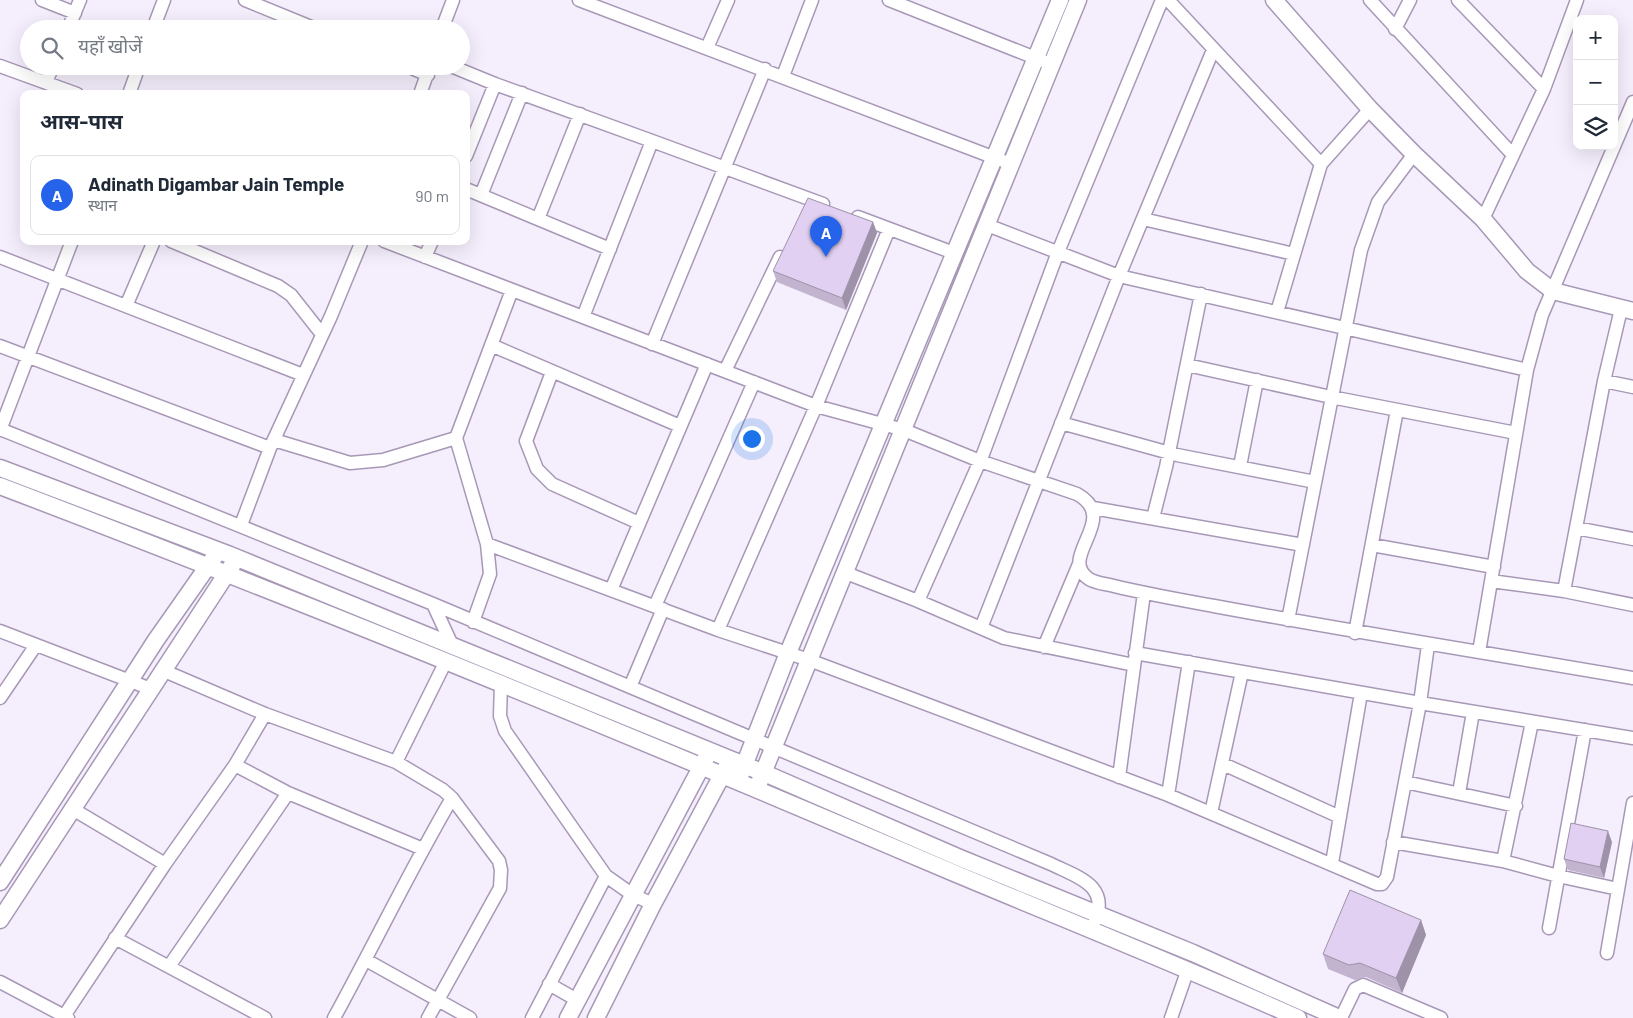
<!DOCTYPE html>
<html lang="hi">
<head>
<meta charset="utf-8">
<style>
  :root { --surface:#fff; --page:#f6f6f7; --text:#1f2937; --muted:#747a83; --line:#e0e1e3; --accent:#2563eb }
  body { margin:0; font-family:Barlow,"Noto Sans Devanagari",sans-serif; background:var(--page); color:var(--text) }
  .controls { position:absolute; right:15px; top:15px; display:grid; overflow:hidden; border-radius:10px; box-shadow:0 5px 20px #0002 }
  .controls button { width:45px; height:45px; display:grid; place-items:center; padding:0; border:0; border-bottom:1px solid var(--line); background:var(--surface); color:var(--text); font:25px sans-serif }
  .you { position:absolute; left:751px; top:438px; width:18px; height:18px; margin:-12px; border:4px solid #fff; border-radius:50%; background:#1a73e8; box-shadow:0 0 0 8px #1a73e833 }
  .badge { display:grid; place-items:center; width:32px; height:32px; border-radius:50%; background:var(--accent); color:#fff; font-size:16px; font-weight:700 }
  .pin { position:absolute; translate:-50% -41px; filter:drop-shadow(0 1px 2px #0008) }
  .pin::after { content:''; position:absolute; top:26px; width:18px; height:15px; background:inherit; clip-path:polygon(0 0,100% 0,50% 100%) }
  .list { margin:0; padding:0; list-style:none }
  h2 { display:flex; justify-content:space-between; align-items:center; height:65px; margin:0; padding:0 20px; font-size:21px }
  h2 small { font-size:16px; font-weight:400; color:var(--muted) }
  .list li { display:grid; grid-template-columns:32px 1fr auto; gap:15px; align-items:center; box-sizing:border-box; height:80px; margin:0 10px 10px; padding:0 10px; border:1px solid var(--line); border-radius:10px }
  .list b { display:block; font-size:19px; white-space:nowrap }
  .list p { margin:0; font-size:16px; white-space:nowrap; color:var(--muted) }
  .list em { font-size:16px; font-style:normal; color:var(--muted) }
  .icon { flex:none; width:28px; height:28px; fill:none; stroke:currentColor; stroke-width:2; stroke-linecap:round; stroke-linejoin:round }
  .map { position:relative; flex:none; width:1633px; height:1018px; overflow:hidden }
  .search { position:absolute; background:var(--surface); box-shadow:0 5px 20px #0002; left:20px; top:20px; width:450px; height:55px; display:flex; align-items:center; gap:12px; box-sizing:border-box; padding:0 18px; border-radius:28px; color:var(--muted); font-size:19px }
  .panel { position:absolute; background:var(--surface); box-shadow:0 5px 20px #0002; left:20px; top:90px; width:450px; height:155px; border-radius:10px }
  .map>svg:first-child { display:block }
</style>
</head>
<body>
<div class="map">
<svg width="1633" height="1018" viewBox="0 0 1633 1018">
  <rect width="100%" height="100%" fill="#f5eefc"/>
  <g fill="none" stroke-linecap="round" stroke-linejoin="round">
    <defs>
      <path id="minor" d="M42 0 75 13
        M245 0 316 29
        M579 0 1011 164
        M889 0 1043 61
        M1168 0 1321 164 1370 109
        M1370 0 1513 155
        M1458 0 1544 89
        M68 29 80 0
        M153 29 164 0
        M442 29 453 0
        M1395 29 1410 0
        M707 48 728 0
        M0 66 77 94
        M407 66 428 75
        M451 66 495 84 466 156
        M783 76 812 0
        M46 82 53 66
        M495 84 652 141 583 317
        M129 94 139 66
        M420 94 430 66
        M652 141 823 204
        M466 189 610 249
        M481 195 522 93
        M858 217 954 253
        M538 219 580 114
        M1143 219 1294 254
        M1483 219 1544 89 1577 0
        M987 225 1119 276 1527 370
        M171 241 278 286 291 295 321 333
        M384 241 816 406 904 430 980 461 1077 494C1122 519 1056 557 1089 579 1095 583 1106 584 1114 586 1147 594 1181 600 1214 606 1354 632 1493 654 1633 678
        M0 257 303 375
        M425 257 432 241
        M126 306 154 241
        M1277 312 1321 164
        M652 344 765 69
        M491 345 680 426
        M0 346 270 448
        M1187 365 1331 397 1516 433
        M725 371 780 257
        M552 372 526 441 537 469 552 484 639 523
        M1604 381 1633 387
        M1061 423 1177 455 1315 482
        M0 429 433 604 1051 864C1077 877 1110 885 1095 921
        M0 430 72 241
        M456 438 487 544 490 574 473 622
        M274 440 350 463 383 460 456 438 512 290
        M1240 466 1257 380
        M1093 508 1303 545
        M1153 518 1166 467 1201 294
        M241 525 270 448 331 316 362 241
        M1576 528 1633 539
        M487 544 718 630 809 660 1168 795 1377 884H1382L1387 877 1420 703 1428 645
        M1372 545 1494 567
        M846 573 918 601 1004 638 1134 665
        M1491 581 1564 591 1633 605
        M611 590 707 364
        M1564 591 1604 381 1621 309
        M918 601 983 454 1058 252 1162 0
        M433 604 452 645
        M655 606 754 382
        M1288 620 1361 250 1378 202 1414 154
        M981 628 1119 276 1213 50
        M718 630 816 406 889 229
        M0 631 151 689
        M1355 633 1397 410
        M1044 647 1079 564
        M1479 652 1527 370 1542 315 1633 102
        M1135 653 1420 703 1633 738
        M162 670 265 714 396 762 443 790 452 798 499 861 501 870 500 888 428 1018
        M501 683 500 716 505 731 606 876 633 895 653 904
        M630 687 663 609
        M0 698 36 645
        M396 762 446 661
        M1223 764 1340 817
        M235 765 288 793 423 849
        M1119 777 1144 593
        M1405 782 1516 806
        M1459 793 1473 712
        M1168 795 1189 662
        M71 808 165 864
        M1211 813 1242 672
        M1393 842 1503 861 1558 876 1618 889
        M1503 861 1532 722
        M1332 863 1361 693
        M1549 928 1585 730
        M115 938 265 1018
        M1607 953 1633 803
        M366 960 470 1018
        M170 965 288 793
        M0 982 68 1018
        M549 984 577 1000
        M64 1016 165 864 235 765 265 714
        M334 1018C374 945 410 870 452 798
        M532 1018 606 876
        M1171 1018 1188 969
        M1341 1018 1355 989 1363 985 1441 1018"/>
      <path id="tertiary" d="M1274 0 1370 109 1414 154 1483 219 1527 271 1553 291 1633 311
        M0 468 230 555 764 773 960 858 1193 953 1339 1018
        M0 486C321 608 638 738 954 873 1069 921 1184 967 1298 1018
        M740 776 788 653 1060 0
        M759 783 1078 0
        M0 882 156 640 215 556
        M0 920 233 564
        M568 1018 707 756
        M596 1018 653 904 728 764"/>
    </defs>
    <!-- minor casing -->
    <use href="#minor" stroke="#a898b7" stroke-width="15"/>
    <!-- tertiary casing -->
    <use href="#tertiary" stroke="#a898b7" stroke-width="19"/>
    <!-- minor -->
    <use href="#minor" stroke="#fff" stroke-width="12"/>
    <!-- tertiary -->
    <use href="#tertiary" stroke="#fff" stroke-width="16"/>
  </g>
  <!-- wall -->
  <path fill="#c2b3cf" d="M873 222 877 233 846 310 777 282 773 271Z
    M1612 842 1604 878 1568 870 1564 859Z
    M1421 920 1426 935 1402 993 1366 977 1355 980 1328 969 1323 954Z"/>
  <!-- shaded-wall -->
  <path fill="#9e92a9" d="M873 222 877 233 846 310 842 298Z
    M1608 831 1612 842 1604 878 1600 867Z
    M1421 920 1426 935 1402 993 1396 978Z"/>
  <!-- building -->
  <path fill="#e1d0f1" stroke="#9e92a9" d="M808 198 873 222 842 298 773 271Z
    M1571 823 1608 831 1600 867 1564 859Z
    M1350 890 1421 920 1396 978 1360 963 1349 965 1323 954Z"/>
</svg>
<div class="controls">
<button>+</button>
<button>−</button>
<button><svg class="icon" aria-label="layers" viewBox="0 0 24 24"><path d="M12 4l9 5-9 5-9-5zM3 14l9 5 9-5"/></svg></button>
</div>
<div class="you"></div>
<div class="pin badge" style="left:826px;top:257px">A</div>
<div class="search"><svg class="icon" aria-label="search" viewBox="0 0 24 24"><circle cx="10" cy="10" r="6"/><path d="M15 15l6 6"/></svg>यहाँ खोजें</div>
<section class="panel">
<h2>आस-पास<small></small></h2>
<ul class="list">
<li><span class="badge">A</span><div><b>Adinath Digambar Jain Temple</b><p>स्थान</p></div><em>90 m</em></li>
</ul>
</section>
</div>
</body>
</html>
